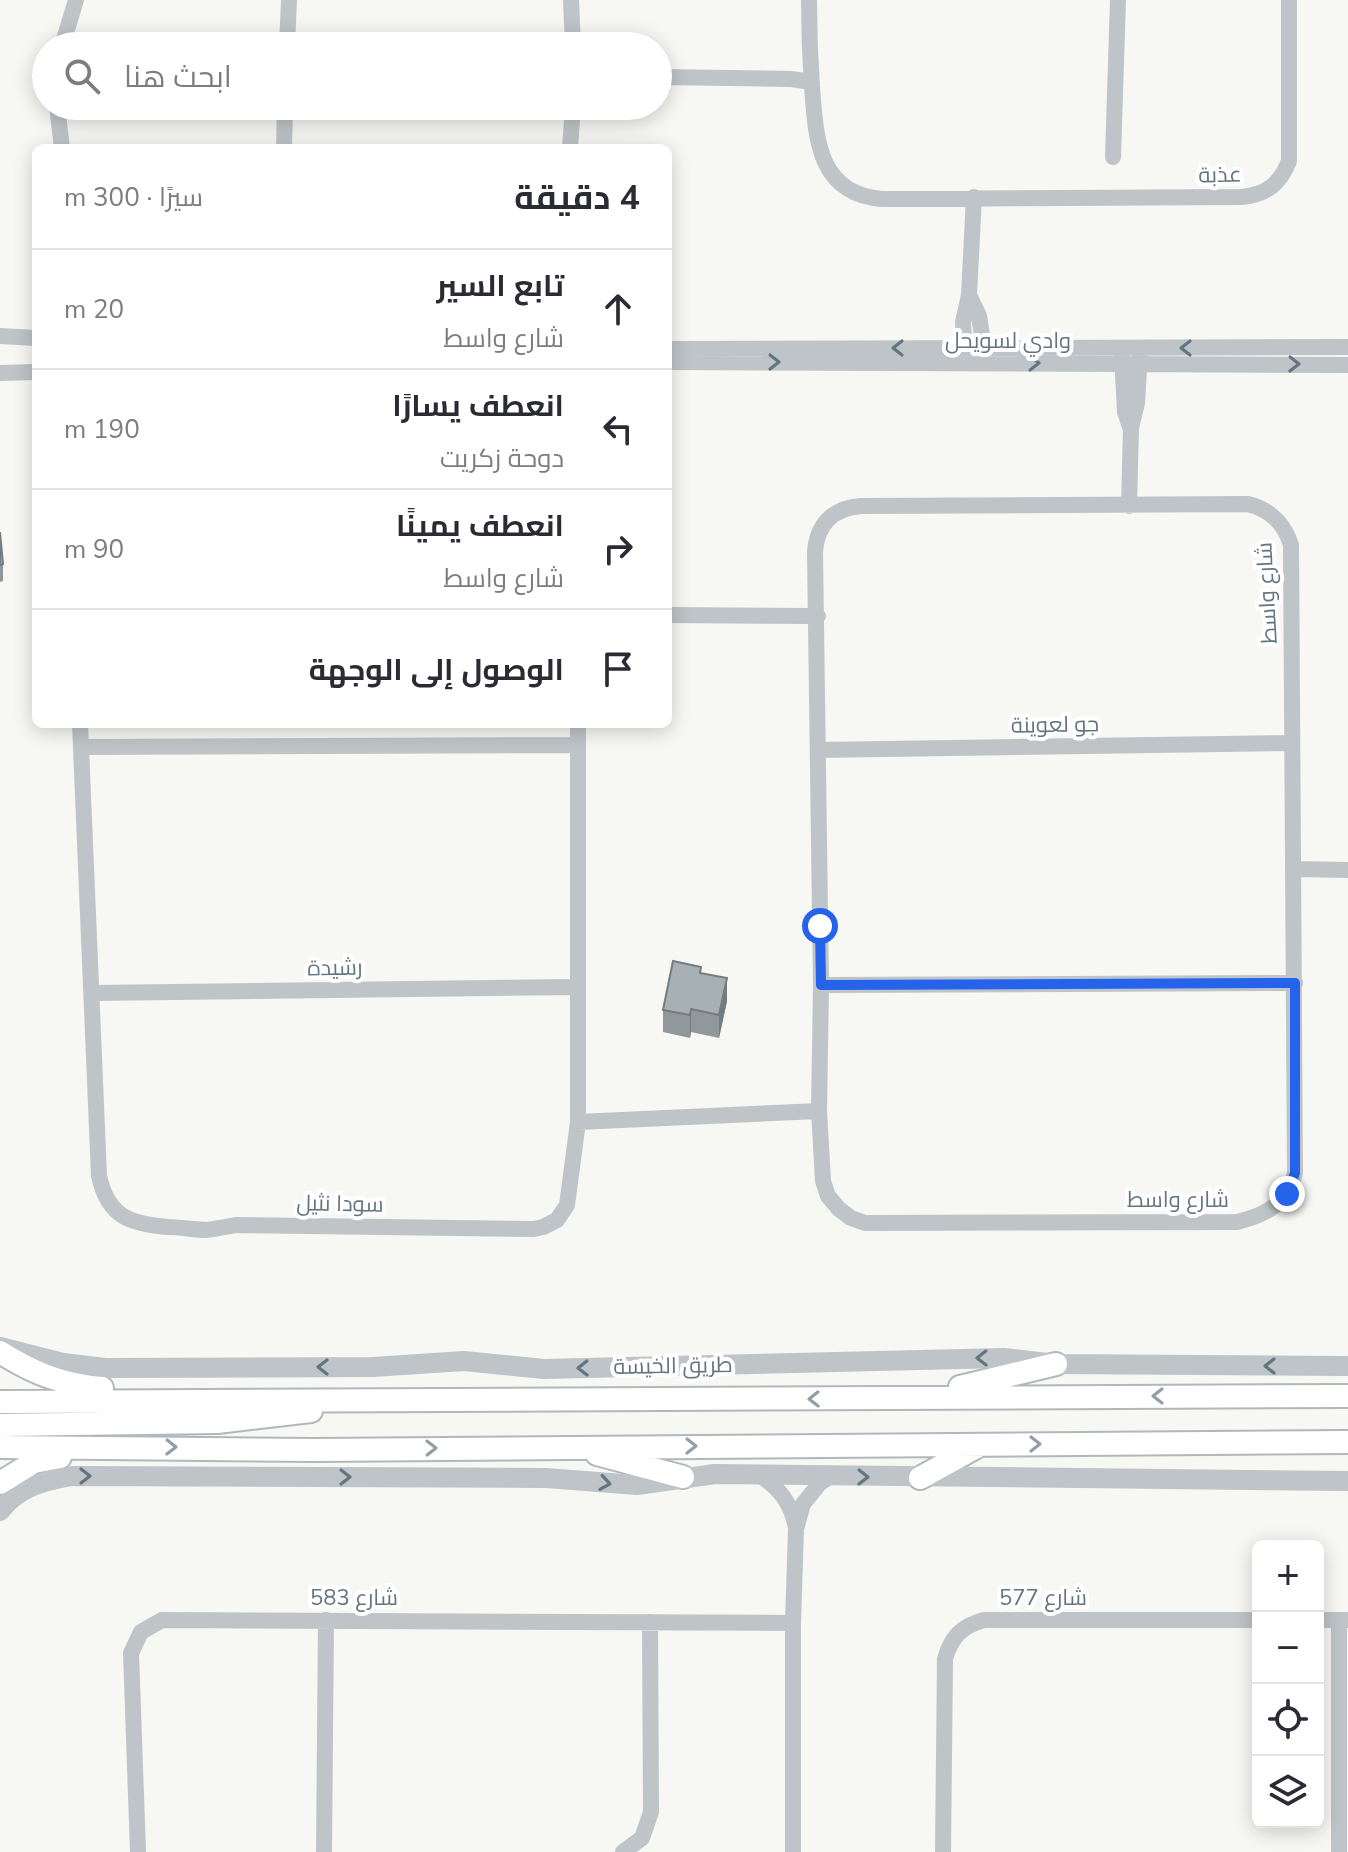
<!DOCTYPE html>
<html lang="ar">
<head>
<meta charset="utf-8">
<style>
  :root { --surface:#fff; --page:#f2f2f3; --text:#2b2b33; --muted:#7c7c81; --line:#e1e1e2 }
  body { margin:0; font-family:"Nunito Sans",Cairo,sans-serif; background:var(--page); color:var(--text); direction:rtl }
  .controls { position:absolute; right:24px; bottom:24px; display:grid; overflow:hidden; border-radius:12px; box-shadow:0 4px 20px #0003 }
  .controls button { width:72px; height:72px; display:grid; place-items:center; padding:0; border:0; border-bottom:2px solid var(--line); background:var(--surface); color:var(--text); font:40px sans-serif }
  .stop { position:absolute; width:24px; height:24px; margin:-18px; border:6px solid #2563eb; border-radius:50%; background:#fff }
  .stop.end { background:#2563eb; border-color:#fff; box-shadow:0 2px 8px #0008 }
  .list { margin:0; padding:0; list-style:none }
  h2 { display:flex; justify-content:space-between; align-items:center; height:104px; margin:0; padding:0 32px; font-size:34px }
  h2 small { font-size:26px; font-weight:400; color:var(--muted) }
  .list li { display:grid; grid-template-columns:52px 1fr auto; gap:24px; align-items:center; box-sizing:border-box; height:120px; padding:0 32px; border-top:2px solid var(--line) }
  .list b { display:block; font-size:30px; white-space:nowrap }
  .list p { margin:0; font-size:26px; white-space:nowrap; color:var(--muted) }
  .list em { font-size:26px; font-style:normal; color:var(--muted) }
  .icon { flex:none; width:44px; height:44px; fill:none; stroke:currentColor; stroke-width:2; stroke-linecap:round; stroke-linejoin:round }
  .map { position:relative; flex:none; width:1348px; height:1852px; overflow:hidden; direction:ltr }
  .search { position:absolute; background:var(--surface); box-shadow:0 4px 20px #0003; left:32px; top:32px; width:640px; height:88px; display:flex; align-items:center; gap:20px; box-sizing:border-box; padding:0 28px; border-radius:44px; color:var(--muted); font-size:30px }
  .panel { position:absolute; background:var(--surface); box-shadow:0 4px 20px #0003; left:32px; top:144px; width:640px; height:584px; border-radius:12px; direction:rtl }
  .map>svg:first-child { display:block }
</style>
</head>
<body>
<div class="map">
<svg width="1348" height="1852" viewBox="0 0 1348 1852">
  <rect width="100%" height="100%" fill="#f7f7f4"/>
  <g fill="none" stroke-linecap="round" stroke-linejoin="round">
    <defs>
      <path id="secondary" d="M0 1352C33 1373 63 1385 102 1388
        M960 1387 1056 1364
        M0 1402 1348 1396
        M0 1425 217 1422 311 1411
        M0 1447 314 1450 1348 1442
        M597 1454 683 1477
        M920 1478 978 1446
        M0 1483 34 1462 60 1457"/>
    </defs>
    <!-- secondary casing -->
    <use href="#secondary" stroke="#b0b8bb" stroke-width="26"/>
    <!-- minor -->
    <path stroke="#bec4c7" stroke-width="16" d="M571 0 573 46
      M809 0C809 29 810 58 812 87 816 139 818 194 882 199L1241 197C1266 195 1280 184 1289 161V0
      M62 46 76 0
      M287 46 289 0
      M658 77 791 79 812 82
      M57 106 62 148
      M284 148 285 106
      M570 148 573 106
      M1113 157 1118 0
      M969 295 979 316 985 355
      M0 336 36 338
      M668 349 1348 347
      M1122 355 1125 412 1130 427
      M965 358 963 322 969 295 974 197
      M668 362 1348 365
      M0 373 36 372
      M1248 504C1271 510 1284 523 1291 545L1295 1173C1287 1204 1266 1215 1237 1222L865 1223 851 1218 839 1209 828 1196 823 1181 819 1111 821 985 815 552C817 524 833 508 861 506Z
      M1129 506 1131 428 1137 403 1140 353
      M668 615 818 616
      M80 724 99 1176C108 1217 130 1224 168 1227 181 1227 194 1230 206 1230 217 1229 227 1226 238 1225L534 1229 543 1227 557 1220 567 1205 578 1122V724
      M81 747 578 745
      M818 750 1292 743
      M1294 869 1348 870
      M821 985 1295 983
      M92 993 578 987
      M578 1122 819 1111
      M759 1475C780 1488 791 1503 796 1528
      M1318 1620H1348
      M1339 1620V1852
      M138 1852 131 1653 141 1632 162 1620 793 1623
      M324 1852 326 1620
      M623 1852 642 1838 651 1812 650 1622
      M793 1852V1623L796 1529 803 1504 820 1483 831 1476
      M943 1852 945 1659C951 1637 962 1626 984 1620H1258"/>
    <!-- tertiary -->
    <path stroke="#bec4c7" stroke-width="20" d="M0 1347 63 1363 105 1368 373 1367 464 1361 544 1369 1004 1358 1056 1364 1348 1366
      M0 1511C19 1487 43 1481 72 1476L546 1478 637 1485 715 1474 1348 1481"/>
    <!-- secondary -->
    <use href="#secondary" stroke="#fff" stroke-width="22"/>
  </g>
  <!-- wall -->
  <path fill="#90989c" d="M0 532 3 564V581L0 582Z
    M701 973 727 1001 719 1038 691 1032 690 1038 663 1032V1010Z"/>
  <!-- shaded-wall -->
  <path fill="#757c7f" d="M727 978V1001L719 1038V1015Z
    M691 1009V1032L690 1038V1015Z"/>
  <!-- building -->
  <path fill="#a7b1b5" stroke="#757c7f" stroke-width="2" d="M0 532 3 564 0 565Z
    M673 961 701 967 700 973 727 978 719 1015 691 1009 690 1015 663 1010Z"/>
  <!-- one-way arrows -->
  <defs><path id="oneway-chevron" d="M-2-3.5L2.5 0L-2 3.5" fill="none" stroke-width="1.6" stroke-linecap="round" stroke-linejoin="round" transform="scale(2)"/></defs>
  <g stroke="#62767f">
    <use href="#oneway-chevron" transform="translate(898 348) rotate(180)"/>
    <use href="#oneway-chevron" transform="translate(1186 348) rotate(180)"/>
    <use href="#oneway-chevron" transform="translate(774 362)"/>
    <use href="#oneway-chevron" transform="translate(1034 363)"/>
    <use href="#oneway-chevron" transform="translate(1294 364) rotate(1)"/>
    <use href="#oneway-chevron" transform="translate(982 1358) rotate(179)"/>
    <use href="#oneway-chevron" transform="translate(1270 1366) rotate(-180)"/>
    <use href="#oneway-chevron" transform="translate(323 1367) rotate(180)"/>
    <use href="#oneway-chevron" transform="translate(583 1368) rotate(179)"/>
    <use href="#oneway-chevron" transform="translate(85 1476)"/>
    <use href="#oneway-chevron" transform="translate(345 1477)"/>
    <use href="#oneway-chevron" transform="translate(863 1477) rotate(1)"/>
    <use href="#oneway-chevron" transform="translate(605 1483) rotate(9)"/>
  </g>
  <g stroke="#919fa5">
    <use href="#oneway-chevron" transform="translate(1158 1396) rotate(180)"/>
    <use href="#oneway-chevron" transform="translate(814 1399) rotate(179)"/>
    <use href="#oneway-chevron" transform="translate(1035 1444)"/>
    <use href="#oneway-chevron" transform="translate(691 1446)"/>
    <use href="#oneway-chevron" transform="translate(171 1447) rotate(1)"/>
    <use href="#oneway-chevron" transform="translate(431 1448) rotate(-1)"/>
  </g>
  <g fill="none" stroke-linecap="round" stroke-linejoin="round">
    <!-- route -->
    <path stroke="#2563eb" stroke-width="10" d="M820 926 821 985 1295 983V1173L1287 1194"/>
  </g>
  <g text-anchor="middle" dominant-baseline="central" stroke-width="8" stroke-linejoin="round" paint-order="stroke">
    <!-- street labels -->
    <g font-size="22" fill="#62767f" stroke="#fff">
      <text transform="translate(1220 175) rotate(-1)">عذبة</text>
      <text x="1008" y="341">وادي لسويحل</text>
      <text transform="translate(1267 593) rotate(-93)">شارع واسط</text>
      <text transform="translate(1055 725) rotate(-1)">جو لعوينة</text>
      <text transform="translate(335 968) rotate(-1)">رشيدة</text>
      <text x="1178" y="1200">شارع واسط</text>
      <text transform="translate(340 1204) rotate(1)">سودا نثيل</text>
      <text transform="translate(673 1366) rotate(-1)">طريق الخيسة</text>
      <text x="354" y="1598">شارع 583</text>
      <text x="1043" y="1598">شارع 577</text>
    </g>
  </g>
</svg>
<div class="controls">
<button>+</button>
<button>−</button>
<button><svg class="icon" aria-label="locate" viewBox="0 0 24 24"><circle cx="12" cy="12" r="6"/><path d="M12 2v4M12 18v4M2 12h4M18 12h4"/></svg></button>
<button><svg class="icon" aria-label="layers" viewBox="0 0 24 24"><path d="M12 4l9 5-9 5-9-5zM3 14l9 5 9-5"/></svg></button>
</div>
<div class="stop" style="left:820px;top:926px"></div>
<div class="stop end" style="left:1287px;top:1194px"></div>
<div class="search"><svg class="icon" aria-label="search" viewBox="0 0 24 24"><circle cx="10" cy="10" r="6"/><path d="M15 15l6 6"/></svg>ابحث هنا</div>
<section class="panel">
<h2>4 دقيقة<small>سيرًا · 300 m</small></h2>
<ul class="list">
<li><svg class="icon" aria-label="ahead" viewBox="0 0 24 24"><path d="M12 20V5M6 11l6-6 6 6"/></svg><div><b>تابع السير</b><p>شارع واسط</p></div><em>20 m</em></li>
<li><svg class="icon" aria-label="left" viewBox="0 0 24 24"><path d="M17 20v-9H6M10 6l-5 5 5 5"/></svg><div><b>انعطف يسارًا</b><p>دوحة زكريت</p></div><em>190 m</em></li>
<li><svg class="icon" aria-label="right" viewBox="0 0 24 24"><path d="M7 20v-9h11M14 6l5 5-5 5"/></svg><div><b>انعطف يمينًا</b><p>شارع واسط</p></div><em>90 m</em></li>
<li><svg class="icon" aria-label="arrive" viewBox="0 0 24 24"><path d="M6 21V4h12l-3 4 3 4H6"/></svg><div><b>الوصول إلى الوجهة</b></div></li>
</ul>
</section>
</div>
</body>
</html>
